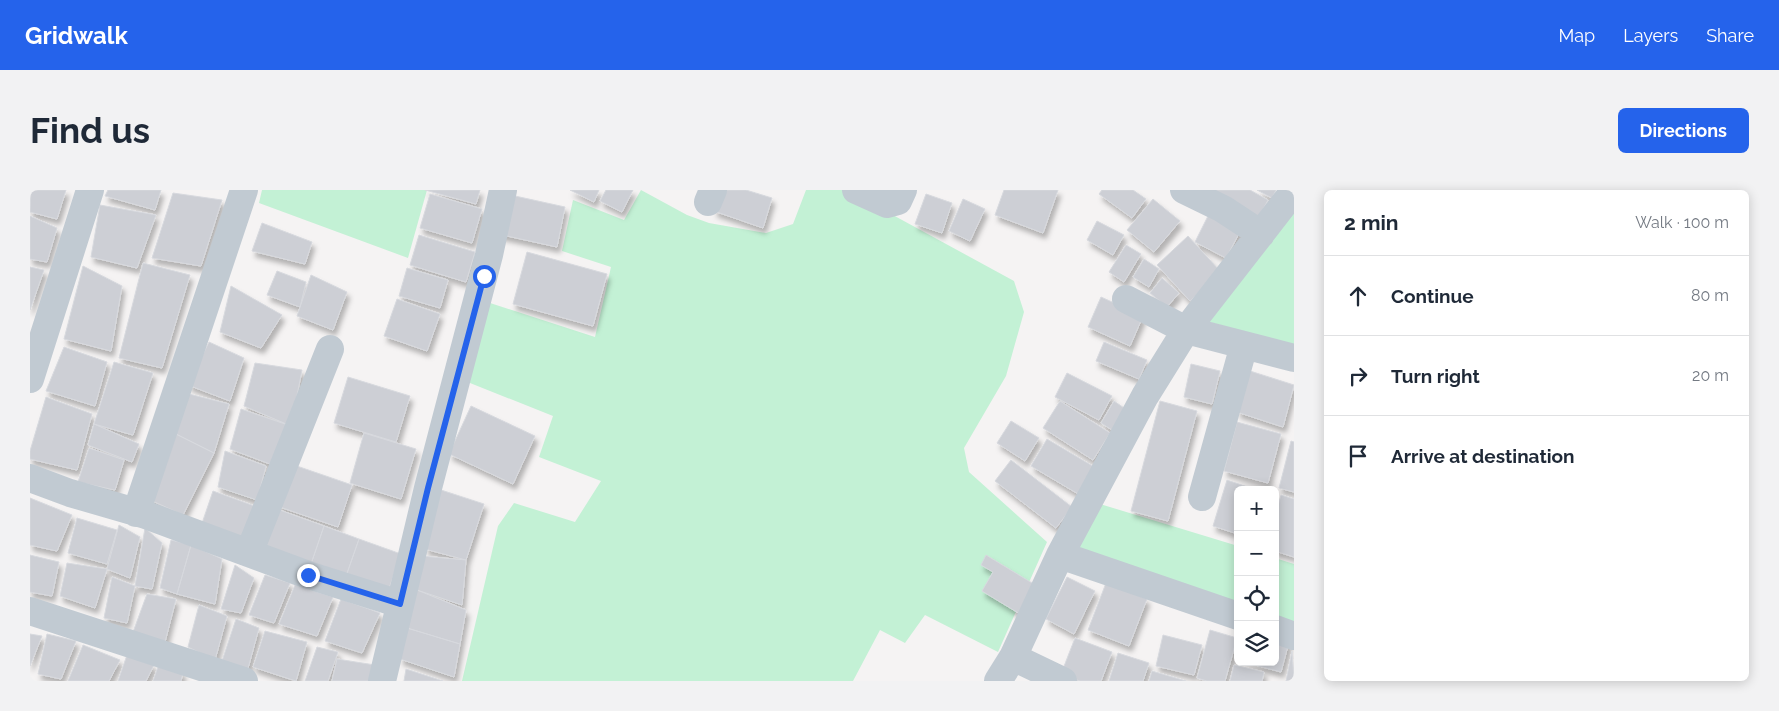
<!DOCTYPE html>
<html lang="en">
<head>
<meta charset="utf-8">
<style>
  :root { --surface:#fff; --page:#f2f2f3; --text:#1f2937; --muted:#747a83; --line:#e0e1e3; --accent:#2563eb }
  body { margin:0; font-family:Raleway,sans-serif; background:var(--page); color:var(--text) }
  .controls { position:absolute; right:15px; bottom:15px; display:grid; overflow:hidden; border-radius:8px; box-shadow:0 2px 12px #0003 }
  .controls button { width:45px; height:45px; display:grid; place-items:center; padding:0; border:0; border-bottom:1px solid var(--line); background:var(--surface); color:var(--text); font:25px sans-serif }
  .stop { position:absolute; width:15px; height:15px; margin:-11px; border:4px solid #2563eb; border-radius:50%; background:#fff }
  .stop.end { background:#2563eb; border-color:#fff; box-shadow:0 1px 5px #0008 }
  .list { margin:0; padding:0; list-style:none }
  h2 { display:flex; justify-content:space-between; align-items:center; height:65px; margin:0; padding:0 20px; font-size:21px }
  h2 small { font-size:16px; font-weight:400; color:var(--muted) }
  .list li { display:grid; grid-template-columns:32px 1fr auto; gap:15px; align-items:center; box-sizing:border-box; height:80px; padding:0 20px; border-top:1px solid var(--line) }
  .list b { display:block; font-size:19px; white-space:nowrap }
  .list em { font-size:16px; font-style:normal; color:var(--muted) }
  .icon { flex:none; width:28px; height:28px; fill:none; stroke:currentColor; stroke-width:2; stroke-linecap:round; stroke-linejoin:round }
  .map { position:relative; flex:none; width:1264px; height:491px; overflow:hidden; border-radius:8px }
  header { display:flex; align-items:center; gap:30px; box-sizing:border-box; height:70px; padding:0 25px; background:var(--accent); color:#fff }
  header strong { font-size:24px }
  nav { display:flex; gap:28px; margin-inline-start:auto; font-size:18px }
  .intro { display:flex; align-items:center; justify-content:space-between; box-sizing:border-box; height:120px; padding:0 30px }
  h1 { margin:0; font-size:35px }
  .button { padding:12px 22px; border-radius:8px; background:var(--accent); color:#fff; font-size:18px; font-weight:700 }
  main { display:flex; gap:30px; padding:0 30px }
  aside { flex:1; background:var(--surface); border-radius:8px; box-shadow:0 2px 12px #0003 }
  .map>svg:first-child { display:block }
</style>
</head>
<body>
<header>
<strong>Gridwalk</strong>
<nav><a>Map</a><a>Layers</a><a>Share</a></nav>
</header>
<div class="intro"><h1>Find us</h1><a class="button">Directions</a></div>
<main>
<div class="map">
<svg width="1264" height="491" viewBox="0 0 1264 491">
  <defs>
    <filter id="shadow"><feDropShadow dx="3" dy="5.5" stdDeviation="2.5" flood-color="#0004"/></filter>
  </defs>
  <rect width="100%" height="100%" fill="#f5f3f3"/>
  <!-- green -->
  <path fill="#c3f1d5" d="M232 0H397L378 68 229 13Z
    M611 0 657 25 679 33 736 43 763 34 776 0H817L984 91 994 122 976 186 934 258 939 282 1017 352 968 462 895 425 875 453 850 440 823 491H432L468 336 484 313 545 332 571 291 509 267 523 226 435 191 457 112 565 147 581 77 532 61 543 10 594 30Z
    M1264 21V155L1179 132Z
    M1070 314 1208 356V417L1043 358Z
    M1245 368 1264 374V437L1245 430Z"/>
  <!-- building -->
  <path fill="#cdcfd5" stroke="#d7d9de" filter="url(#shadow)" d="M1 0H36L27 29 0 22Z
    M78 0H131L125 20 75 6Z
    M395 0H450L446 14Z
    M540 0H569L564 12Z
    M576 0H603L592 22 570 11Z
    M691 0H716L742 8 733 38 684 21Z
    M974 0H1028L1013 43 965 25Z
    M1072 0H1103L1116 9 1102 28 1069 4Z
    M1184 0H1220L1238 10 1225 34Z
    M1227 0H1246L1242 8Z
    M143 3 192 10 171 76 122 68Z
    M400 4 452 19 442 53 390 38Z
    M476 4 535 17 527 57 468 44Z
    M896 4 922 13 912 43 885 34Z
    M933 9 955 19 940 51 919 41Z
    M1123 9 1150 31 1124 62 1097 40Z
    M70 15 126 25 107 78 61 67Z
    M1181 20 1213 36 1196 68 1165 52Z
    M0 26 27 38 17 72 0 69Z
    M1067 31 1094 45 1083 65 1057 50Z
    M232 33 282 52 275 74 222 61Z
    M389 45 445 62 436 92 380 75Z
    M1158 46 1191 82 1160 111 1127 75Z
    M1096 55 1111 64 1094 92 1079 82Z
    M497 62 577 84 563 136 483 114Z
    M1114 69 1129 79 1119 97 1103 87Z
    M113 73 160 85 132 178 89 168Z
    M53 76 92 96 81 161 34 149Z
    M0 77 14 80 0 120Z
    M377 78 418 90 410 118 369 106Z
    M247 81 276 92 270 117 237 105Z
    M281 85 317 102 303 140 267 126Z
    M1132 88 1149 103 1137 117 1120 103Z
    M201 96 252 125 231 158 190 142Z
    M1071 107 1113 126 1100 156 1058 137Z
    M367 109 410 124 397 161 354 146Z
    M179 152 214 168 200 211 158 195Z
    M1074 152 1117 170 1109 189 1066 171Z
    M34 157 77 172 65 216 16 201Z
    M84 172 123 183 103 245 64 234Z
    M225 173 272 180 261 236 214 216Z
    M1161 174 1190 181 1182 214 1154 207Z
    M1220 181 1264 195 1253 237 1207 222Z
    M1037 183 1082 206 1069 230 1025 207Z
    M318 187 380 206 366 252 304 233Z
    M151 202 199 214 184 263 140 241Z
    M16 207 62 224 47 280 0 269V261Z
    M1030 211 1080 243 1063 270 1013 238Z
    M1084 211 1100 222 1087 243 1071 233Z
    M1130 211 1167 221 1138 331 1101 321Z
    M441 216 505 246 483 294 419 264Z
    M211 219 261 236 248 277 200 259Z
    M981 231 1009 248 995 271 967 253Z
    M1207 232 1251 244 1238 293 1194 281Z
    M64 234 109 254 102 272 58 255Z
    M140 241 184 263 153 325 116 308Z
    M334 243 386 259 371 309 320 293Z
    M1017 249 1066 278 1050 305 1001 276Z
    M1261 251 1264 252V302L1249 298Z
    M59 258 94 270 85 300 48 292Z
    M195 261 236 276 227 310 188 297Z
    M981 270 1042 317 1026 338 965 291Z
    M261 274 322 295 308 337 247 316Z
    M1197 290 1227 300H1208V344L1183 336Z
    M408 299 454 314 436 370 395 359Z
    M183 301 230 318 213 357 169 342Z
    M1251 305 1264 309V367L1245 361V326Z
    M0 308 42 325 27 361 0 355Z
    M244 318 294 336 280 377 229 359Z
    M47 328 87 340 77 374 38 363Z
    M89 335 110 347 100 388 77 379Z
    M294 336 329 349 315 389 280 377Z
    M115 338 132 353 122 399 105 396Z
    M329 349 371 364 357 404 315 389Z
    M141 350 161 355 147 404 130 398Z
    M161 355 192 369 185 414 147 404Z
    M0 365 29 372 22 406 0 402Z
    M956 365 1007 396 990 424 952 401 963 382 951 375Z
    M391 366 436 370 432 415 387 400Z
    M37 373 77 379 65 418 30 406Z
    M205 375 224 388 211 423 191 419Z
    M235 385 260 393 244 433 219 425Z
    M82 387 105 396 97 433 74 428Z
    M1037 387 1065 401 1044 444 1016 429Z
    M1076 393 1117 409 1099 456 1058 440Z
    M265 395 303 407 287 446 249 434Z
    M387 400 436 420 430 454 377 438Z
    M117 404 146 409 135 452 103 442Z
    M311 409 350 423 332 463 295 451Z
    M169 415 197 426 185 470 158 457Z
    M206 429 229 438 217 482 192 471Z
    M377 438 430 454 424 487 370 469Z
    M1180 440 1207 448 1195 491H1177L1167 488Z
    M235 441 277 452 266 491 223 477Z
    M0 444 12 446 0 476Z
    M17 444 46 451 31 489 8 484Z
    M1133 445 1172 455 1164 485 1126 476Z
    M1045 448 1082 462 1071 491H1050L1031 484Z
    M1245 448 1259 452 1251 482 1214 472H1245Z
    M53 455 90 470 79 491H38Z
    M287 457 308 462 298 491H275Z
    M1262 461 1264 491H1256Z
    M1088 463 1119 473 1113 491H1079Z
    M97 465 124 475 116 491H88Z
    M307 469 345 475 341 491H302Z
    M130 471 153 482 151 491H123Z
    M1204 475 1234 482 1232 491H1200Z
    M376 479 413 491H374Z
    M1122 481 1156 491H1119Z"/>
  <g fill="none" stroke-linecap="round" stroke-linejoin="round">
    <!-- minor -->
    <path stroke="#c1cad2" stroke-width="28" d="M826 0 857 14 868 11 873 0
      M1154 0 1193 19 1231 44
      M678 12 683 0
      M1096 109 1156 140 1264 168
      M0 189 60 0
      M0 288 40 303 116 325 278 385 370 414
      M1172 307 1214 155
      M106 323 214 0
      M219 363 300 159
      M1030 365 1208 426
      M0 421 214 491
      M1245 439 1264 446
      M983 467 1033 491
      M352 491 398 298 459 65 473 0
      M968 491 983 467 1030 365 1115 206 1156 140 1264 1"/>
  </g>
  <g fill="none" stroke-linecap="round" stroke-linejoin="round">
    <!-- route -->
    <path stroke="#2563eb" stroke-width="6" d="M278 385 370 414 398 298 454 86"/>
  </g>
</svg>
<div class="controls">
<button>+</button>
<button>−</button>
<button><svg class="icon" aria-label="locate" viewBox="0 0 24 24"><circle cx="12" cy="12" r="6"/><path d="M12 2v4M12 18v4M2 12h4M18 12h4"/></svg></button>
<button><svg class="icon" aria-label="layers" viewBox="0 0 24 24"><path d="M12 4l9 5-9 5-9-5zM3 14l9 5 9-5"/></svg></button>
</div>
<div class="stop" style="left:454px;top:86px"></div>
<div class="stop end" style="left:278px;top:385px"></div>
</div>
<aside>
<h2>2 min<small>Walk · 100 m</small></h2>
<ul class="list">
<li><svg class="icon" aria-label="ahead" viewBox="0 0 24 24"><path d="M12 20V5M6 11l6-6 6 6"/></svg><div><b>Continue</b></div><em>80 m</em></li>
<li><svg class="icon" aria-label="right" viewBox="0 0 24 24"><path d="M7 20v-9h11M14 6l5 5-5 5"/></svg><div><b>Turn right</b></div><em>20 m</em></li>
<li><svg class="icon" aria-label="arrive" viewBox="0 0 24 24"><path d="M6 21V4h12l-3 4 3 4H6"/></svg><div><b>Arrive at destination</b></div></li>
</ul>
</aside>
</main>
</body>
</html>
